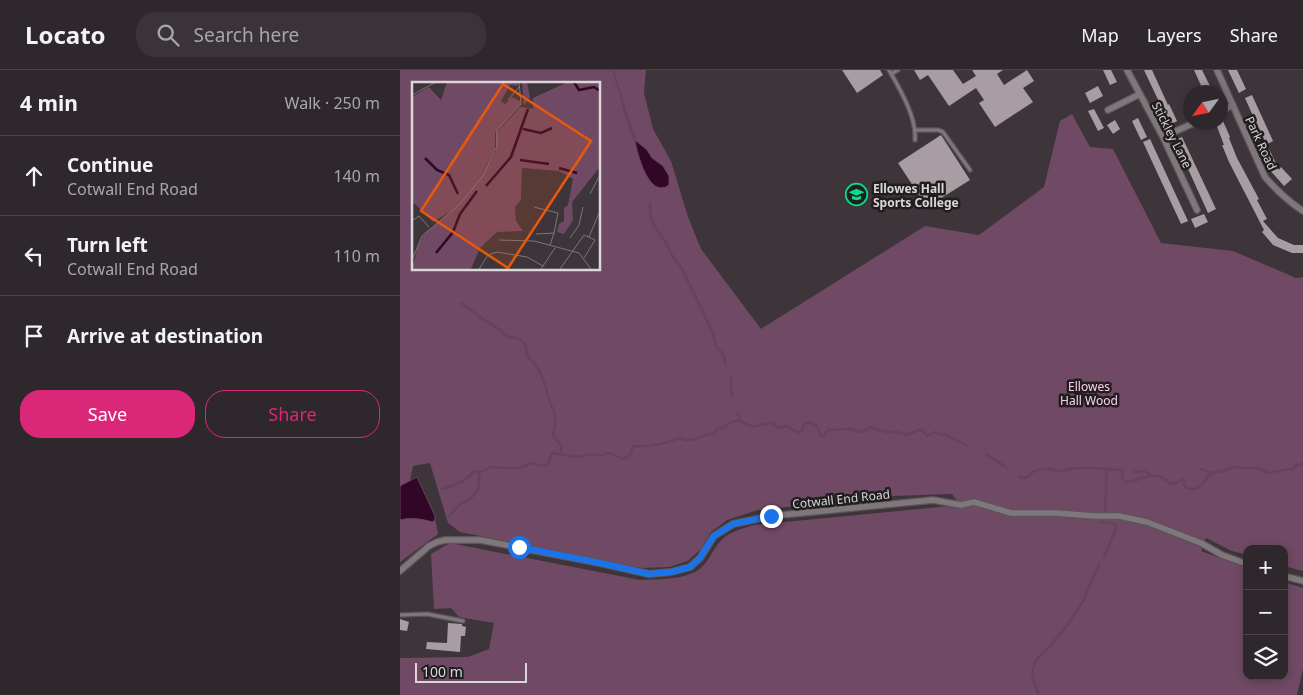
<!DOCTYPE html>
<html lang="en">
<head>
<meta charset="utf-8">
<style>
  :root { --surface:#2e282c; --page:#3a3438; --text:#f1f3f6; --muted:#a7a6a9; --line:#494448; --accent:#db2777 }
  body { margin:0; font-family:"Noto Sans",sans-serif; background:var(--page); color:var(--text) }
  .controls { position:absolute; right:15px; bottom:15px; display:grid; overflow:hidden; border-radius:10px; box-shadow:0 2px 8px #0003 }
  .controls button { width:45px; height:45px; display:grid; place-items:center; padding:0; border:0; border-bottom:1px solid var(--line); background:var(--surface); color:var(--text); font:25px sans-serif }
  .compass { position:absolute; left:783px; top:15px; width:45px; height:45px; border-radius:50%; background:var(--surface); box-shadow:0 2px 8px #0003; rotate:237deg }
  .scale { position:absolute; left:15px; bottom:12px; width:112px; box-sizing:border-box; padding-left:5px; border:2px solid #dbd6d9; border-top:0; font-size:14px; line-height:18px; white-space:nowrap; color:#dbd6d9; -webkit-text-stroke:4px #211e20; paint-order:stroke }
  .stop { position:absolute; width:15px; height:15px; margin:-11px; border:4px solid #1a73e8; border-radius:50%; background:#fff }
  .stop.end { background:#1a73e8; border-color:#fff; box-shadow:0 1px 5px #0008 }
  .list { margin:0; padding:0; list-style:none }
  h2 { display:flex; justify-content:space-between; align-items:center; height:65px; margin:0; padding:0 20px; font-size:21px }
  h2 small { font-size:16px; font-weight:400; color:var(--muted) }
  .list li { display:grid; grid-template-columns:32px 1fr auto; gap:15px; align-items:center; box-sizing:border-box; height:80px; padding:0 20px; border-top:1px solid var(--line) }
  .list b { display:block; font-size:19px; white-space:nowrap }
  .list p { margin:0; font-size:16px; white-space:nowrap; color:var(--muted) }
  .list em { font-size:16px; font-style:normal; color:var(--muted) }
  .actions { display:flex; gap:10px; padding:15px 20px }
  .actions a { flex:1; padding:11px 0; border:1px solid var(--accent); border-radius:20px; text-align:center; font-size:18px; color:var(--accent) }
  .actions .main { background:var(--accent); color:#fff }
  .icon { flex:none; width:28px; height:28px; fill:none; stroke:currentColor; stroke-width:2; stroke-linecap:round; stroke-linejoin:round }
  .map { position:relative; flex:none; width:903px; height:625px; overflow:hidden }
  header { display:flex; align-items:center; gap:30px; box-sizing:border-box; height:70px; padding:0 25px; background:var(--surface); border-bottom:1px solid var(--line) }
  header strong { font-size:24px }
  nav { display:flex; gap:28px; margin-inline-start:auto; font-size:18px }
  .search { width:350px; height:45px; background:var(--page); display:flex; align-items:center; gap:12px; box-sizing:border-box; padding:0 18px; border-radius:20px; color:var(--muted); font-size:19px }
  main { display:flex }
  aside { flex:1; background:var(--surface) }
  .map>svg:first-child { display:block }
</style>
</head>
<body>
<header>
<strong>Locato</strong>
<div class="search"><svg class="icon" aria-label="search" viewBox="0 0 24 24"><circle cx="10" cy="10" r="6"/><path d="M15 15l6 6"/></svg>Search here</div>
<nav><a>Map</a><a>Layers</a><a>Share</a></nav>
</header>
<main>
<aside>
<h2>4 min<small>Walk · 250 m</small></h2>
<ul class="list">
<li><svg class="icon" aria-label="ahead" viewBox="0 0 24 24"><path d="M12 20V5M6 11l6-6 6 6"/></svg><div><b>Continue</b><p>Cotwall End Road</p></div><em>140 m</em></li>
<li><svg class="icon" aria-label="left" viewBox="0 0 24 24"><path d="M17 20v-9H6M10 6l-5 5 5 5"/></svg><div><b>Turn left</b><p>Cotwall End Road</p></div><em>110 m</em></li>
<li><svg class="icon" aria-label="arrive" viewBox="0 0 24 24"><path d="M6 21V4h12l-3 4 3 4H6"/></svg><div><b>Arrive at destination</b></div></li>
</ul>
<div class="actions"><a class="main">Save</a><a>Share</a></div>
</aside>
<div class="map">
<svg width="903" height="625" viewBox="0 0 903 625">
  <rect width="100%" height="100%" fill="#3d353a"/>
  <!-- green -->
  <path fill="#704964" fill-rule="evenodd" d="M0 0H246L244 23 253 59 271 91 288 147 301 179 361 259 525 156 579 165 644 117 660 51 672 44 690 77 713 79 761 173 833 181 896 208 903 207V501L884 496V479H847V485L832 481 806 468 801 481 847 498V606H884V512L903 518V599L897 625H0V588L68 587 89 579 94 553 59 547 51 538 34 539 31 484 50 473 240 510C257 509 276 510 293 503 306 498 310 484 318 474 327 462 341 459 354 455L560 435 552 424 494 426 358 440 327 450 311 462 301 479 288 491 269 497 241 498 60 462 48 453 30 393 13 396 10 411 0 416ZM14 14H199V199H14Z
    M8 448H20L33 452 35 449 38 464 0 492V450Z"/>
  <!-- water -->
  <path fill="#310627" stroke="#64445c" d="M235 70 247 80 252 88 263 96 269 106V115C249 130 237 83 235 70Z
    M17 407 35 446V449L33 452C21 449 12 447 0 450V416Z"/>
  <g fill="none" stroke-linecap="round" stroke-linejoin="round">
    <!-- stream -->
    <path stroke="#64445c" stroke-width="2.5" d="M213 0 222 30 225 42 235 70
      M250 133 251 147 254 156 266 173 273 187 282 199 313 263 316 276 323 284 326 294
      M61 233C73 242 84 250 97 258 101 260 102 263 105 265 111 269 118 266 123 272 127 276 127 282 128 287 143 300 145 317 151 335 153 339 155 342 155 346 156 352 155 359 153 365L161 376V381
      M331 307V319L332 326
      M337 343 339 347
      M586 384 607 398
      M801 399 811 403
      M734 402 744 401 751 405
      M619 407 623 408 628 407 632 402 642 399H650L659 401 678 398H693L722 400 723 409 726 412C746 411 751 397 771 414L776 413 781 410H784L785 417C802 424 802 410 811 404 814 402 819 402 822 401 826 401 830 397 833 397 834 397 841 398 841 398 851 399 860 395 867 403 876 402 884 399 893 399L896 395H900L903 393
      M706 414 707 399
      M42 419C53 416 68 410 74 401L79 402 84 401 91 397C104 397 118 402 130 393 138 394 139 398 148 394L152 383 178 387 193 384 201 386 207 383H211L220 388H226L231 384 233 376C247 378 267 373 280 368 295 375 299 363 313 364L317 359 323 358 329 353 339 350C356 362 357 353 373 353 377 359 380 358 386 356L397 362H401L405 353H411L417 356 420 365 423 366 428 360 452 359 461 362 464 361 470 357 487 362H497L507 365 518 360H523L527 366 535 362 540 364H545L567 376
      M705 441 706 417
      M47 448C52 445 54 440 58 436 61 433 64 432 68 430 79 423 80 414 79 402
      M700 452 711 453 716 455V458L704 487
      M639 625 634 612 632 603 636 590 651 575 665 558 683 531 691 512 699 495"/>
  </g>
  <!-- building -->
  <path fill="#a79da3" d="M442 0H480L483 5 457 23Z
    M514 0H553L563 14 576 6 572 0H603L597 4 604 15 627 0 634 11 623 18 633 32 595 57 579 33 584 30 576 18 549 36 528 5 520 10Z
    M703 0H711L717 12 710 15Z
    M744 0H752L768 35 769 34 777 51 770 55Z
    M794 0H802L813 22H804Z
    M828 0H837L846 19 839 23Z
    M698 16 703 26 690 33 685 23Z
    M852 25 873 71 866 75 845 28Z
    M694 39 704 58 698 61 688 41Z
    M738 48 747 67 741 70 732 51Z
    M715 50 720 59 713 64 707 55Z
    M823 51 830 67 829 68 837 88 859 129 857 130 867 149 863 151 878 168 894 175H903V183H892L873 175 862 162 864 160 829 92 822 75H824L816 54Z
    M541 65 570 110 527 137 498 93Z
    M782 67 816 139 808 143 775 70Z
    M750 69 788 151 781 154 743 72Z
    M869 79 879 100 881 97 892 109 884 116 867 97 861 83Z
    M804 144 808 152 795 158 791 149Z
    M0 549 9 552 7 561 0 560Z
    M48 553 62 554V556L66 557 65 566H61L60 582 26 579 27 572 47 573Z"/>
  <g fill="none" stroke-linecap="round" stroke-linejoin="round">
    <defs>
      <path id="service" d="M489 0C500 19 517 48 515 70
        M491 4 498 0
        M516 60H538L543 62 570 100
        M0 545 27 544 63 551"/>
      <path id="minor" d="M727 0 763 67 797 140
        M817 0 865 107C877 121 888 131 903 141
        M708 40 740 24
        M821 41 833 35
        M763 67 796 52
        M0 501 29 476 37 472 45 470H80L200 493 249 504 271 502 290 497 300 488 314 466 333 454 371 446 533 430 561 435 574 432 611 443H656L694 446H719L747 452 801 473 822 485 847 494
        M884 506 903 511"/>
    </defs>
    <!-- service casing -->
    <use href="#service" stroke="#5b5458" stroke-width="5.5"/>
    <!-- minor casing -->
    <use href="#minor" stroke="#5b5458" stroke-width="8"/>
    <!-- service -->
    <use href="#service" stroke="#80777d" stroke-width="3"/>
    <!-- minor -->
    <use href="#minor" stroke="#80777d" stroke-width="5.5"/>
  </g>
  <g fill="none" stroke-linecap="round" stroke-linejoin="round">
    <!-- route -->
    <path stroke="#1a73e8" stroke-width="6" d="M119 477 200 493 249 504 271 502 290 497 300 488 307 476 314 466 333 454 371 446"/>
  </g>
  <!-- icons -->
  <defs>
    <symbol id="school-ring" viewBox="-11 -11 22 22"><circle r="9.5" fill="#211e20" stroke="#0dd98a" stroke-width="1.5"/><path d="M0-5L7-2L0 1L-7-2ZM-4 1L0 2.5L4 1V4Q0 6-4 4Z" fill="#0dd98a"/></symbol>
  </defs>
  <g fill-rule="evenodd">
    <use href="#school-ring" x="444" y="112" width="25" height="25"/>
  </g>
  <g text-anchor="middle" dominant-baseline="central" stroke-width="5" stroke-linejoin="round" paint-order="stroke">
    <!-- street labels -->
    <g font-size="12" fill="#dbd6d9" stroke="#211e20">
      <text transform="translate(772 65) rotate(63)">Stickley Lane</text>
      <text transform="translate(861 73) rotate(65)">Park Road</text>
      <text transform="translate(441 429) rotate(-6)">Cotwall End Road</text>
    </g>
    <!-- poi labels -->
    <g font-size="12" font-weight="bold" fill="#dbd6d9" stroke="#211e20" text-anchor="start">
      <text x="473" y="118">Ellowes Hall<tspan x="473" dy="14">Sports College</tspan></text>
    </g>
    <!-- park labels -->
    <g font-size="12" fill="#fdceee" stroke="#211e20">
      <text x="689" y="316">Ellowes<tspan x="689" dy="14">Hall Wood</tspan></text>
    </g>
  </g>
  <!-- overview -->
  <g transform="translate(12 12)">
    <rect width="188" height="188" fill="#3d353a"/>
    <path d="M35 0H106V4L98 3 89 19 93 22 100 15 108 19V23L83 51V67L67 97 84 69V51L108 25 121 27V16L156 0H187V86L160 120 161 138 152 152 145 150 147 142 152 139V126L156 123 161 97 147 89 110 86 109 118 103 125 104 139 111 149 85 150 68 166 59 187H0L6 163 12 153 39 129 21 140 0 119V15L17 5 29 18ZM110 0H115L118 16 112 23Z" fill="#704964"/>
    <path fill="none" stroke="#310627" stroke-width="2.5" d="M162 0 167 8 182 5 188 9M111 47 129 51 140 46M13 76 25 88 37 93 46 112M108 78 137 82M147 86 165 91M74 104 99 75 116 27M24 171 41 150 48 132 65 109"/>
    <path fill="none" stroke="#7c757a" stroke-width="1" d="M0 13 24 0M96 18 107 5M178 112 188 93M122 125 146 131 142 151M0 139 7 134 17 145M124 152 142 151 138 163M177 155 188 129M158 156 167 143 171 125M87 158 122 159 167 171 179 187M0 178 10 154 47 123 70 95 85 64V48L109 22 107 0M67 187 76 173 85 170 115 175 131 184M129 187 143 166M148 187 172 153 183 158 172 176"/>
    <path fill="#e8590c" fill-opacity="0.15" stroke="#e8590c" stroke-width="2.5" d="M91 2 179 59 96 186 9 129Z"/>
    <rect width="188" height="188" fill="none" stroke="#dbd6d9" stroke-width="2.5"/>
  </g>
</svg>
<div class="controls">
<button>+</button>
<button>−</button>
<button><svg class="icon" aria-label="layers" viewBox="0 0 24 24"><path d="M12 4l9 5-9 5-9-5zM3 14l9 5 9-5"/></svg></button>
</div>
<svg class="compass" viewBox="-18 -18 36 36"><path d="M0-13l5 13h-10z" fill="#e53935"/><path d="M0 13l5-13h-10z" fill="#a7a6a9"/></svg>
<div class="scale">100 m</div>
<div class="stop" style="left:119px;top:477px"></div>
<div class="stop end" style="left:371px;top:446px"></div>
</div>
</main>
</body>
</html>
